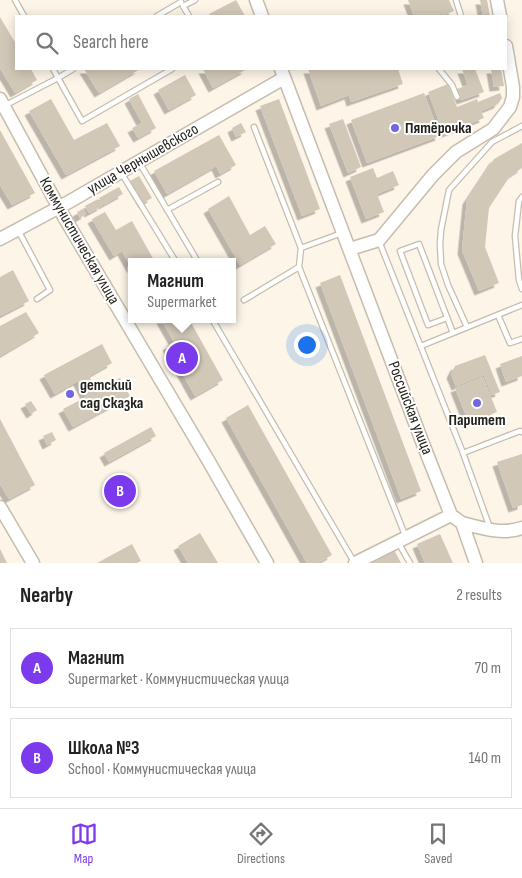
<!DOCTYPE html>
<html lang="en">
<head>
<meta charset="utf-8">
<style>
  :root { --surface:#fff; --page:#f6f6f6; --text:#222; --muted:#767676; --line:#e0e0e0; --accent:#7c3aed }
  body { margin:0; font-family:"Sofia Sans Condensed",sans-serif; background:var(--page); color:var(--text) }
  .you { position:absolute; left:306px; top:344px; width:18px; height:18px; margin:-12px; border:4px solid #fff; border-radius:50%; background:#1a73e8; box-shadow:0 0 0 8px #1a73e833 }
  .badge { display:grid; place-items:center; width:32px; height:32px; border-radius:50%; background:var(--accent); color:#fff; font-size:16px; font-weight:700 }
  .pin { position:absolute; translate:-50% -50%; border:2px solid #fff; box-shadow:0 1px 5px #0006 }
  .popup { position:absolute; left:128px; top:258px; width:108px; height:65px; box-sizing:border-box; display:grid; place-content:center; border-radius:0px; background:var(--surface); filter:drop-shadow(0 1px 4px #0005); font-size:16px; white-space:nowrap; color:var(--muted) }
  .popup b { font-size:19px; color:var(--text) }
  .popup::after { content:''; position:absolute; left:50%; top:100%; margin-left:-10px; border:10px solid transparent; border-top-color:var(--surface) }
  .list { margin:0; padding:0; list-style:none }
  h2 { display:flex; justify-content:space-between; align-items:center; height:65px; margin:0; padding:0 20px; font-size:21px }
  h2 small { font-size:16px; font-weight:400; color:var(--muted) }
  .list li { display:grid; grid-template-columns:32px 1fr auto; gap:15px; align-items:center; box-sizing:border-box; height:80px; margin:0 10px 10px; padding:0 10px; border:1px solid var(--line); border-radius:0px }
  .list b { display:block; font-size:19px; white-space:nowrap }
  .list p { margin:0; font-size:16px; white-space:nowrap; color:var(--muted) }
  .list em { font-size:16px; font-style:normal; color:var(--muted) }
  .icon { flex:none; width:28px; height:28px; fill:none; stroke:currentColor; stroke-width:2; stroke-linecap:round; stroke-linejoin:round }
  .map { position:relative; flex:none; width:522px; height:563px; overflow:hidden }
  .search { position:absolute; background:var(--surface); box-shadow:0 2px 12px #0003; left:15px; right:15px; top:15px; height:55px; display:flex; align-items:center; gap:12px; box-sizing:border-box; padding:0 18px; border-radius:0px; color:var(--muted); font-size:19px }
  .sheet { height:245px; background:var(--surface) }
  nav { display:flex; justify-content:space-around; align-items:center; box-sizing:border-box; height:70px; border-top:1px solid var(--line); background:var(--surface); font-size:14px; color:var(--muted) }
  nav a { display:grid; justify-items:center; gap:2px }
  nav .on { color:var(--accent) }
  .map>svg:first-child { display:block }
</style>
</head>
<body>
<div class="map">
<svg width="522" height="563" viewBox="0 0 522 563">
  <defs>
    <filter id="shadow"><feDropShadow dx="-4.5" dy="4.5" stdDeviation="0" flood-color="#0004"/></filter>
  </defs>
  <rect width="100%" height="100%" fill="#fdf5e8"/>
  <!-- building -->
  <path fill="#d2c8b8" filter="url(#shadow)" d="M236 0 245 16H211L209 14Z
    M408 0H449L454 11 442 16H414Z
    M480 0H487L490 16H483Z
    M0 17 16 44V69H31L37 80 15 93 0 68Z
    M84 69H140L99 93Z
    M203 69H247L213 88Z
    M308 69H398L403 84 351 102 349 95 321 106Z
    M462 69H475L484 92 461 100 457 89 468 85Z
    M491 69H501L504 86 494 87Z
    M185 75 196 95 169 110 158 90Z
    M448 84 457 107 477 99 478 102 500 93 502 98 498 104 481 111 484 118 444 134 428 92Z
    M424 93 440 136 367 163 351 120Z
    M138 94 156 128 138 138 132 128 142 123 129 99Z
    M51 99 74 140 107 123 120 146 66 175 29 111Z
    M279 99 320 209 302 216 260 106Z
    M343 119 361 167 348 173 329 124Z
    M241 123 246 132 236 137 232 128Z
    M0 130 35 193 12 205 0 185Z
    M219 135 236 165 220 174 216 166 167 194 154 171Z
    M522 143V168L510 176 489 208 485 247 499 283 479 291 462 250 467 200 494 159Z
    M373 168 377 178 393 171 399 185 377 194 384 212 366 219 350 177Z
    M139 176 152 198 143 203 130 181Z
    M119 187 123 194 103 205 99 198Z
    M229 196 250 235 265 226 276 244 240 265 208 209Z
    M98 199 102 206 89 213 85 206Z
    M83 209 86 214 80 218 77 212Z
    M105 212 116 230 132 221 155 262H132V269L122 251 114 256 92 219Z
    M13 270 29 301 0 316V277Z
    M340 275 421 491 401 499 320 283Z
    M26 312 39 333 0 356V326Z
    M161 319H189L223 380 195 396 167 346 174 342Z
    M102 344 112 363 89 376 97 391 120 378 130 396 73 427 63 409 86 397 78 381 55 394 44 375Z
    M485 355 500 392 492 395 484 375 456 386 451 374 455 366Z
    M522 356V376L506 382 500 364Z
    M483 377 497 412 469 423 455 388Z
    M31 401 37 410 31 414 25 404Z
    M248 405 332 555 318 563H307L226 418Z
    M0 419 35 485 9 499 0 484Z
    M151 427 156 436 109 462 104 453Z
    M52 432 56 440 47 445 43 436Z
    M522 454V505L513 508 497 462Z
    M200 533 218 563H188L178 546Z
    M440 534 453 563H425L417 544Z
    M132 544 141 561 137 563H97Z
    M392 546 401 563H361Z
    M0 549 7 563H0Z"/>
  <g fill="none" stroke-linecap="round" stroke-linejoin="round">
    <defs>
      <path id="lane" d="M15 0 24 16
        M456 0 461 16
        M157 16 181 2
        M189 16 183 6 195 0
        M73 69 58 78 82 121 172 69
        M439 69 452 85 457 97
        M6 105 58 78 53 69
        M254 127 301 248 299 267 405 535
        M139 162 198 262
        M122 174 176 262
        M522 197 519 201 515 236 519 280 522 289
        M167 210 218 182
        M18 230 50 290 37 299
        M379 241 463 453 490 528
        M301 248 342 233
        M244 300 299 267
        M498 315 510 343 522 339
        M447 318 428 325 400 251 419 244 453 333
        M212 319 354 562
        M467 327 448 285 441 264 440 244 441 230 449 190 492 142 522 126
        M421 346 522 305
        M463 453 520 431 522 432
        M398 542 410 563"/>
      <path id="secondary" d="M256 0 262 16
        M497 0 500 16
        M281 69 423 444 451 515 462 523 476 563
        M0 99 64 217 208 460 267 563
        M0 239 67 203 284 78
        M350 249 379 240 433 175 456 152 493 129 510 107 513 97V87L506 46
        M0 507 33 563
        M462 523C481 528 503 535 522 528
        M355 563 451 515"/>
    </defs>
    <!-- lane casing -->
    <use href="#lane" stroke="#c7bdad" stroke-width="7"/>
    <!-- secondary casing -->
    <use href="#secondary" stroke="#c7bdad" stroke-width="15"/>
    <!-- lane -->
    <use href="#lane" stroke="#fff" stroke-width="4.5"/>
    <!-- secondary -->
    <use href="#secondary" stroke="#fff" stroke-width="12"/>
  </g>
  <!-- markers -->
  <g fill="#7265e0" stroke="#fff" stroke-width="2">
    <circle cx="395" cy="128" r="5"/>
    <circle cx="70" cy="394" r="5"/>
    <circle cx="477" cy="403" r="5"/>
  </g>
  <g text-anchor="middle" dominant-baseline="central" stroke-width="4" stroke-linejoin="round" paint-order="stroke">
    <!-- poi labels -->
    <g font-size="16" font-weight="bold" fill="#24211b" stroke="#fff" text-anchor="start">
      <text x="405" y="128">Пятёрочка</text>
      <text x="80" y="385">детский<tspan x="80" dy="18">сад Сказка</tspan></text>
      <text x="477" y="420" text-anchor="middle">Паритет</text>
    </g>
    <!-- street labels -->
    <g font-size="16" fill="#24211b" stroke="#fff">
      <text transform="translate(143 159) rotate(-30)">улица Чернышевского</text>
      <text transform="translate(79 241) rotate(60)">Коммунистическая улица</text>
      <text transform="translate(410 408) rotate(69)">Российская улица</text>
    </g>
  </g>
</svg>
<div class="you"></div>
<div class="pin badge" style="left:182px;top:358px">A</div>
<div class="popup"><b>Магнит</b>Supermarket</div>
<div class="pin badge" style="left:120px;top:491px">B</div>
<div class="search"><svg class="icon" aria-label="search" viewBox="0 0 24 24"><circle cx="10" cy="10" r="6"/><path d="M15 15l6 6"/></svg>Search here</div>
</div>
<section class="sheet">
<h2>Nearby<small>2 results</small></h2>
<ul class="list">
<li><span class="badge">A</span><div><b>Магнит</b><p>Supermarket · Коммунистическая улица</p></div><em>70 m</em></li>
<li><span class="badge">B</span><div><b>Школа №3</b><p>School · Коммунистическая улица</p></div><em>140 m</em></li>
</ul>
</section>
<nav>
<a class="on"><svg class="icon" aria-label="map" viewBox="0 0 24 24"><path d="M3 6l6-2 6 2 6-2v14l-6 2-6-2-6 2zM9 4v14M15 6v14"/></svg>Map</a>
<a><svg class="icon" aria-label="directions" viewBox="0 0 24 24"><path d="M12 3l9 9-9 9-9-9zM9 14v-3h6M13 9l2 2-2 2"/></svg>Directions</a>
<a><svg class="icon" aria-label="saved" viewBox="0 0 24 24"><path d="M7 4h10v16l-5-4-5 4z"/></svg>Saved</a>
</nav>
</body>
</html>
